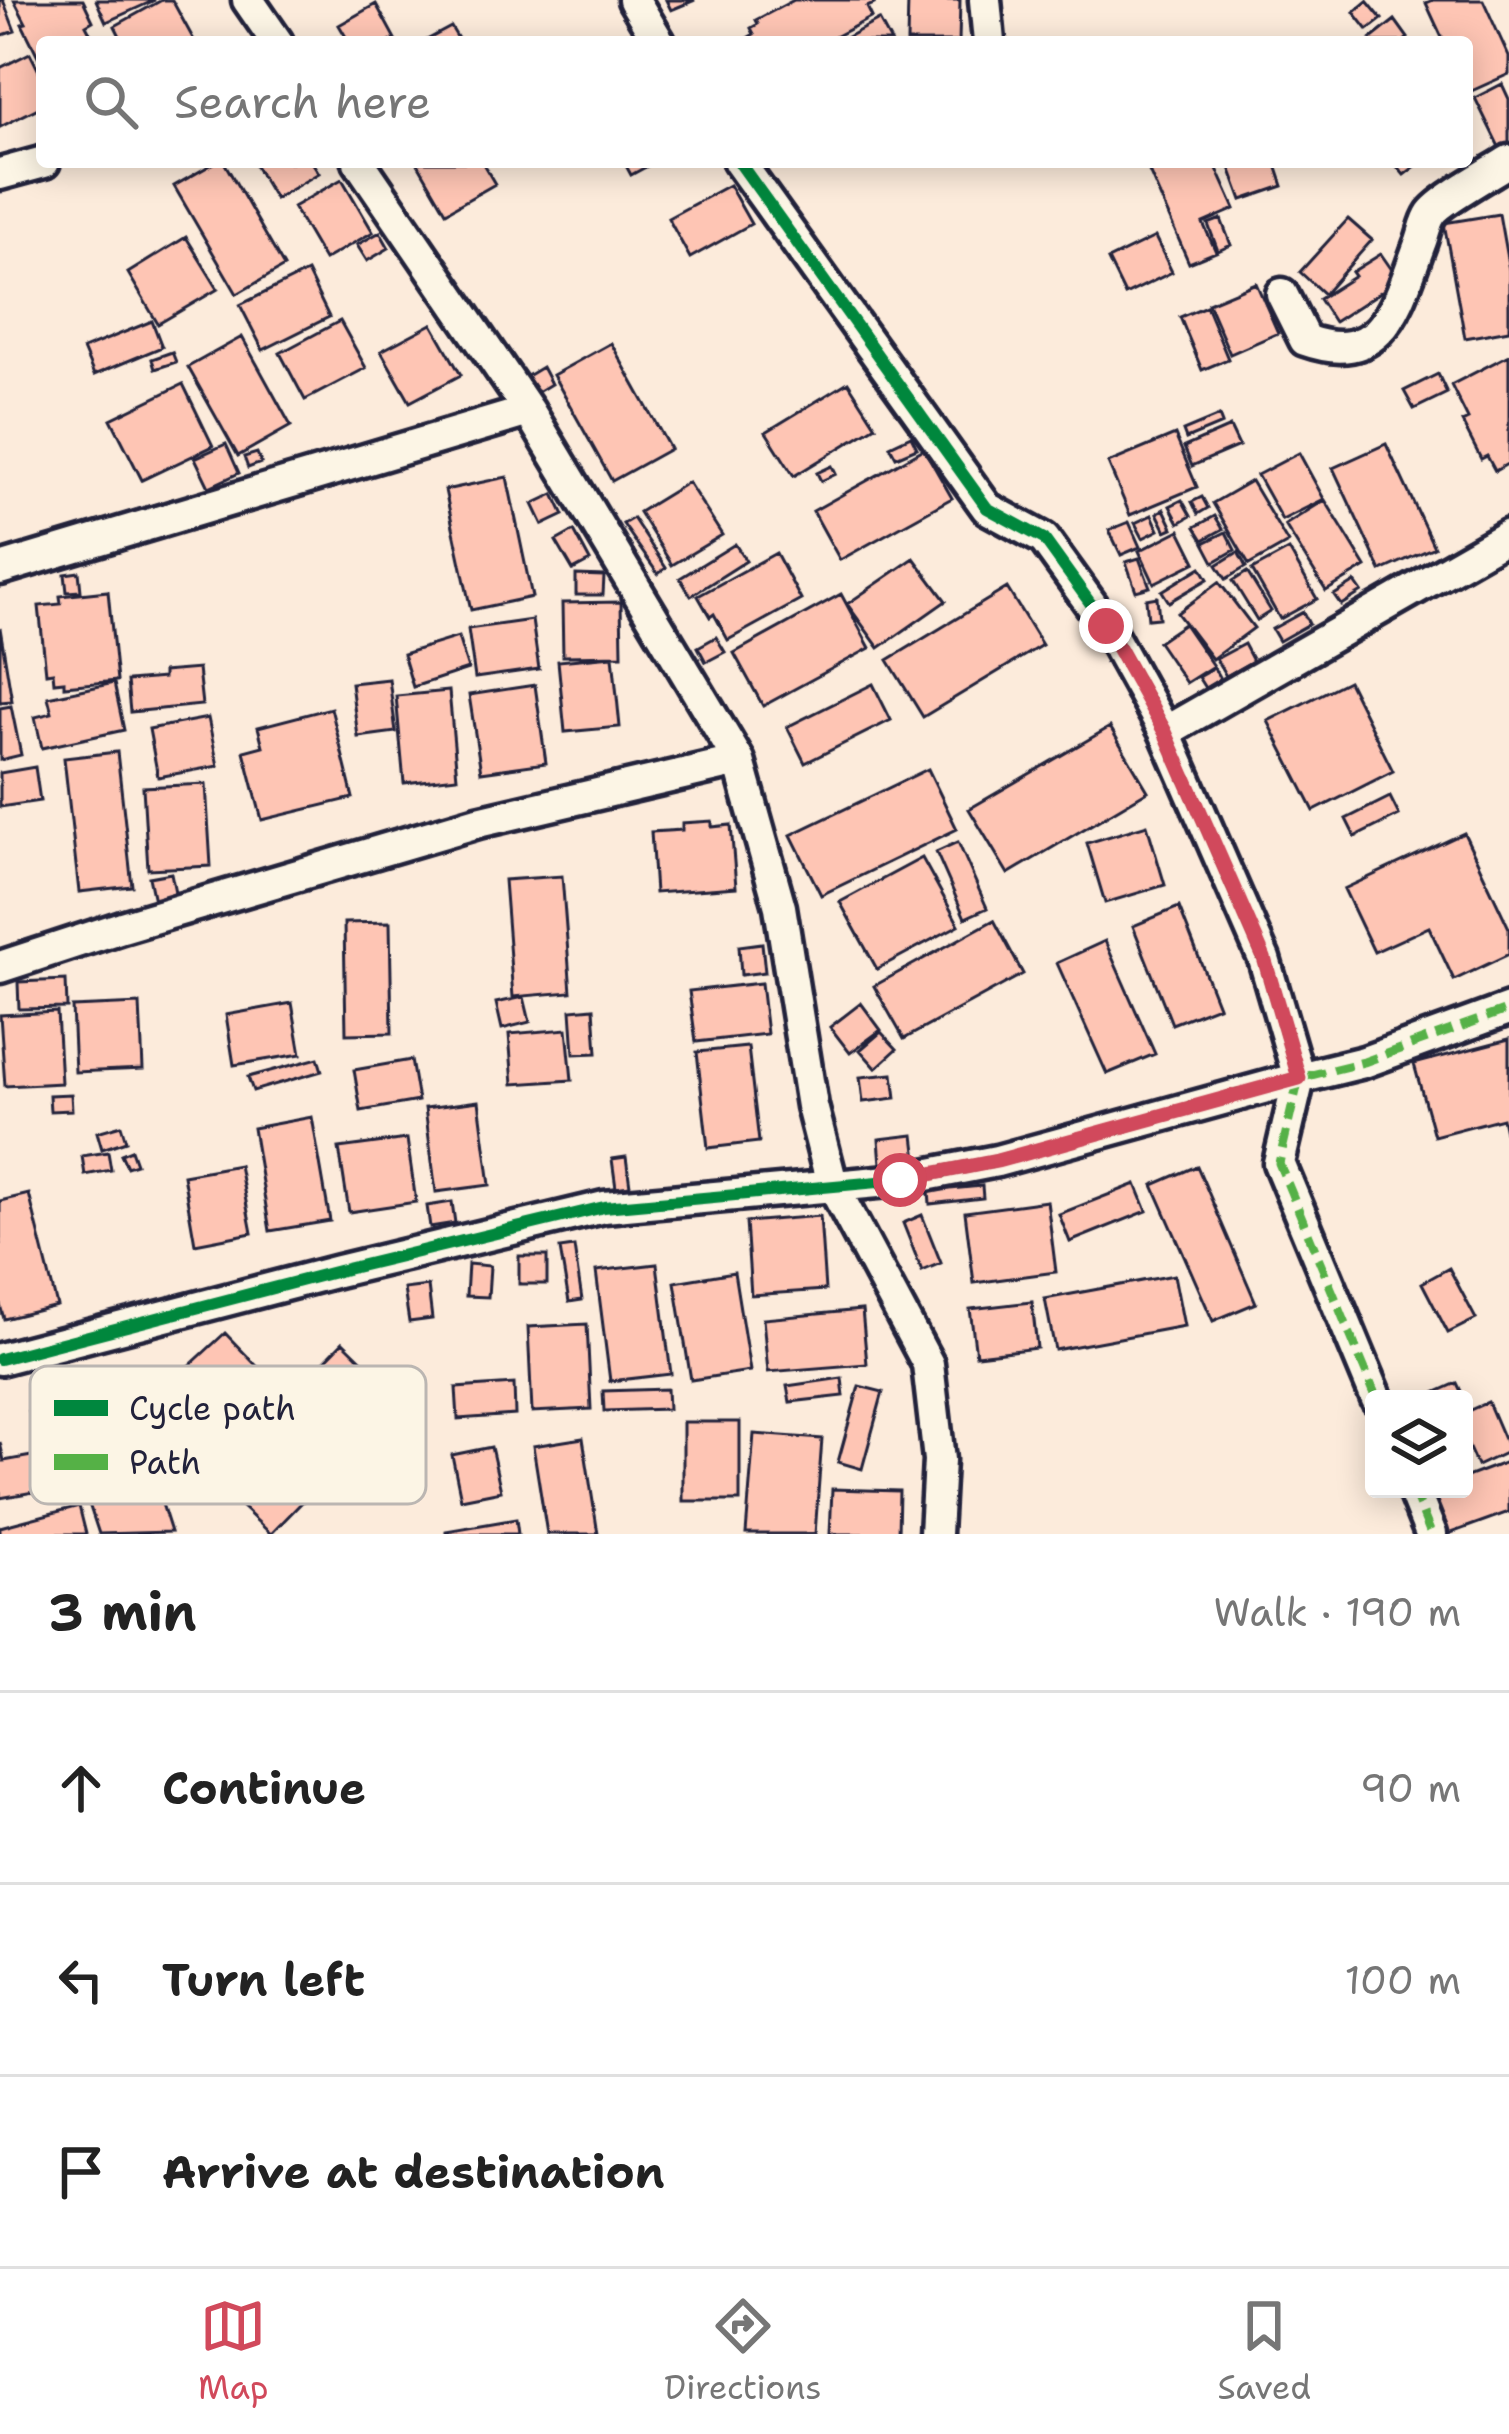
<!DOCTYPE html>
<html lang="en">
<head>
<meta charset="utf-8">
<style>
  :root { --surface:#fff; --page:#f2f2f2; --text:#222; --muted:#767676; --line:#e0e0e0; --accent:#d1495b }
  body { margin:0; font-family:"Shantell Sans",sans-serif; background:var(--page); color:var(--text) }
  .controls { position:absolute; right:36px; bottom:36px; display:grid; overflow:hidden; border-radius:12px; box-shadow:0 6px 30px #0003 }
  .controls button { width:108px; height:108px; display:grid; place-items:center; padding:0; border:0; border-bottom:3px solid var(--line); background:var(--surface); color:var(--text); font:60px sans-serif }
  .stop { position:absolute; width:36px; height:36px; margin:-27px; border:9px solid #d1495b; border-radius:50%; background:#fff }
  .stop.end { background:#d1495b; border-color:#fff; box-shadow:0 3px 12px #0008 }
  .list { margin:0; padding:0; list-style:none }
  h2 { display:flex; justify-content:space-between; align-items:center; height:156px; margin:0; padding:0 48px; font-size:51px }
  h2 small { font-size:39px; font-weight:400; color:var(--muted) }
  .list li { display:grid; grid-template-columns:78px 1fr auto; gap:36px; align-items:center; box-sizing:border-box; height:192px; padding:0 48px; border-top:3px solid var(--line) }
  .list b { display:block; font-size:45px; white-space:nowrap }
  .list em { font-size:39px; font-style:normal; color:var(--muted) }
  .icon { flex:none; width:66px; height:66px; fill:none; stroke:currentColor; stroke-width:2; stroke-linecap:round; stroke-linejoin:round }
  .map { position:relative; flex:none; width:1509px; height:1534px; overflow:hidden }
  .search { position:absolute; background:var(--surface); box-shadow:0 6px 30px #0003; left:36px; right:36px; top:36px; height:132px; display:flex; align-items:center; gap:30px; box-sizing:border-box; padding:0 42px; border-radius:12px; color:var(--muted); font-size:45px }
  .sheet { height:732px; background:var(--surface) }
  nav { display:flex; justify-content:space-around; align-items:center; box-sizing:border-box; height:168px; border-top:3px solid var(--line); background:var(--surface); font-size:33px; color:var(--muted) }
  nav a { display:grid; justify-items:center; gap:6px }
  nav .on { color:var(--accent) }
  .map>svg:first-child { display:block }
</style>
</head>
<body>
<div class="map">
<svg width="1509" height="1534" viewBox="0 0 1509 1534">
  <rect width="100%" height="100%" fill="#fcebdb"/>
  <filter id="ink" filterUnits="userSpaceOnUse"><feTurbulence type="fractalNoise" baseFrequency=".00833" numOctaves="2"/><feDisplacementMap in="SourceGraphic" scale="24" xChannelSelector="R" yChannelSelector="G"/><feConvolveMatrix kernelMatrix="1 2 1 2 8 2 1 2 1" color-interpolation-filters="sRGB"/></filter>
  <g filter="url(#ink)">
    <!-- building -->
    <path fill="#fec5b4" stroke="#22223b" stroke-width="3" d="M0 0H3L15 31 0 36Z
      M14 0H83L93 21 86 25 95 42H42V64L22 24 26 23Z
      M96 0H155L106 22Z
      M162 0H172L195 42H123L115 26Z
      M666 0H695L671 10Z
      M794 0H872L874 4 867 7 872 17 825 42H745L744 40 754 34 751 28 758 24 756 20Z
      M908 0H960L959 42H907Z
      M1433 0H1483L1509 57V74L1467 93V42H1444L1426 3Z
      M1367 1 1382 19 1368 30 1354 12Z
      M376 4 395 39 389 42H349L339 25Z
      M879 20 891 42H838Z
      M1395 20 1408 38 1403 42H1374L1371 39Z
      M451 27 460 42H423Z
      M30 53 42 77V106L0 127V68Z
      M1502 84 1509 99V144L1500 149 1475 98Z
      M216 162H224L284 267 237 294 174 186Z
      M253 162H312L319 173 275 199Z
      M417 162H482L495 184 446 212Z
      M624 162H655L631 175Z
      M1145 162H1214L1235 209 1203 223 1216 252 1189 263Z
      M1228 162H1275L1283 186 1242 200Z
      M1397 162H1421L1404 175 1395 164Z
      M342 179 373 232 324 260 293 207Z
      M729 185 751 224 690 258 668 218Z
      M1499 214 1509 270V330L1465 338 1444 223Z
      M1221 219 1231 245 1218 251 1208 224Z
      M1348 219 1372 240 1324 294 1300 272Z
      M380 232 389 248 367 261 357 245Z
      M186 237 218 289 158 324 128 273Z
      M1155 237 1172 272 1125 295 1108 260Z
      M1381 254 1399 280 1334 322 1319 299 1355 276 1352 272Z
      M307 272 329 317 263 350 240 305Z
      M1256 283 1278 333 1230 354 1208 303Z
      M1206 306 1228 359 1202 370 1180 317Z
      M152 321 162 347 94 375 83 349Z
      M340 321 366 368 305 400 280 353Z
      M432 324 461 375 410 402 381 351Z
      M242 337 291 426 238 456 188 367Z
      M611 343 670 449 612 481 553 375Z
      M172 352 176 362 155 369 152 359Z
      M1509 355V463L1495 471 1487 456 1481 459 1462 422 1468 419 1451 385Z
      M542 367 551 384 536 393 527 376Z
      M1438 374 1447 393 1414 409 1404 391Z
      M848 382 876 426 794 476 766 432Z
      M183 384 213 446 142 480 111 419Z
      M1219 416 1222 424 1186 439 1183 431Z
      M1230 427 1239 446 1192 466 1184 447Z
      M1175 435 1197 487 1130 515 1108 463Z
      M911 436 917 448 896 457 890 446Z
      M226 444 239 473 209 487 195 458Z
      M1386 444 1434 547 1381 571 1333 468Z
      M924 449 952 498 840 560 813 511Z
      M257 453 261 463 248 468 244 457Z
      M1299 453 1324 499 1282 520 1257 475Z
      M832 466 836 474 821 481 817 473Z
      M507 477 532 597 471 610 445 490Z
      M1251 481 1288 543 1249 565 1213 503Z
      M688 482 722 535 672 565 639 512Z
      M554 494 564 515 543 525 533 504Z
      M1202 497 1208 508 1198 514 1192 502Z
      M1182 500 1191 516 1179 523 1170 506Z
      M1325 500 1366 567 1326 591 1285 525Z
      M1164 509 1173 528 1166 531 1157 513Z
      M1152 515 1159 530 1143 538 1135 523Z
      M1215 516 1223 529 1203 540 1195 527Z
      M633 518 666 568 658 574 623 524Z
      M1129 522 1140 547 1121 555 1109 530Z
      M1180 530 1196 562 1154 583 1139 551Z
      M574 531 590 561 573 570 556 541Z
      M1226 532 1235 550 1214 562 1204 543Z
      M735 544 746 561 691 596 680 578Z
      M1289 550 1317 599 1280 619 1252 570Z
      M1238 552 1246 567 1226 579 1217 565Z
      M776 553 801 600 728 640 714 614 710 617 698 596Z
      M914 558 946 601 879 648 847 604Z
      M1139 558 1150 587 1136 591 1126 562Z
      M1201 567 1208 579 1169 602 1162 591Z
      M79 572 81 591 67 592 65 574Z
      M1247 572 1271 611 1257 620 1233 581Z
      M576 575 604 576 603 595H576Z
      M1219 582 1254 628 1212 659 1177 613Z
      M1355 582 1362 592 1341 605 1334 595Z
      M1007 588 1042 645 923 717 888 660Z
      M108 591 117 681 64 686V681L54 682 53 672 46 673 39 606 61 604 60 596Z
      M841 594 870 648 763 706 734 653Z
      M1157 597 1159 618 1148 619 1146 599Z
      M621 602 622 655 563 656 562 603Z
      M1303 612 1309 624 1279 641 1272 629Z
      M532 620 539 669 475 678 468 629Z
      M1184 624 1213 666 1186 683 1158 642Z
      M0 628 12 701 0 702Z
      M458 637 468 669 413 687 403 654Z
      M716 637 725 652 706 662 698 647Z
      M1244 644 1253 661 1226 676 1216 659Z
      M613 656 620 727 565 732 558 661Z
      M1214 668 1220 679 1205 688 1198 677Z
      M198 669 202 705 130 712 127 681 163 678V672Z
      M389 679 396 732 358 737 351 683Z
      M1348 681 1393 771 1314 811 1268 721Z
      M114 683 124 730 42 748 35 717 52 713 48 697Z
      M873 684 891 720 805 763 787 727Z
      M535 685 546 763 481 772 469 695Z
      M449 691 457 777 404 783 396 696Z
      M11 706 21 755 0 760V708Z
      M331 708 353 798 262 820 244 751 263 746 258 727Z
      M208 718 218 766 158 777 149 729Z
      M1110 727 1148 791 1008 874 969 809Z
      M117 752 132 886 79 892 64 758Z
      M35 767 40 801 0 807V773Z
      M928 769 957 829 821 895 791 835Z
      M206 784 211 866 148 869 143 787Z
      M1390 797 1399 815 1355 837 1346 819Z
      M712 821V827L731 825 736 887 655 893 651 832 682 830V823Z
      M1147 825 1165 885 1105 903 1087 843Z
      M1464 833 1509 928V954L1454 980 1429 927 1374 952 1344 889Z
      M958 842 987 908 965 918 936 852Z
      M922 858 959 925 877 969 840 902Z
      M171 873 176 897 154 901 149 877Z
      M562 876 571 992 513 997 504 880Z
      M1179 907 1218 1006 1172 1024 1133 926Z
      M994 920 1023 974 904 1039 874 986Z
      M390 922 392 1033 346 1034 344 923Z
      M1105 941 1155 1054 1107 1074 1057 963Z
      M762 943 765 972 741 975 739 946Z
      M66 980 67 1008 19 1009 18 982Z
      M761 983 767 1034 696 1042 689 991Z
      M524 997 530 1022 502 1029 496 1003Z
      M292 1003 301 1054 234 1065 226 1015Z
      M861 1003 881 1030 850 1053 830 1027Z
      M140 1004 143 1069 75 1072 72 1007Z
      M594 1008 597 1053 574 1054 571 1010Z
      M57 1012 61 1083 5 1086 0 1015Z
      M567 1029 572 1080 513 1084 509 1034Z
      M881 1032 897 1049 876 1068 860 1050Z
      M1509 1039V1131L1505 1132 1502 1118 1434 1136 1414 1064Z
      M748 1047 759 1142 708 1148 697 1052Z
      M318 1058 322 1071 253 1091 248 1077Z
      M411 1060 418 1101 361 1111 354 1070Z
      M893 1074 896 1098 863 1102 860 1077Z
      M71 1094 72 1110 50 1111 49 1095Z
      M479 1101 490 1185 436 1192 425 1108Z
      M312 1117 330 1221 270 1231 253 1128Z
      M121 1125 126 1141 102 1149 97 1132Z
      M914 1135 917 1160 881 1164 879 1139Z
      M407 1139 416 1202 349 1212 339 1148Z
      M131 1150 136 1164 127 1167 121 1154Z
      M108 1152 111 1170 85 1175 82 1156Z
      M626 1157 630 1186 616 1188 612 1159Z
      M239 1165 252 1233 195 1244 183 1175Z
      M1197 1166 1256 1303 1213 1321 1153 1185Z
      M1136 1184 1147 1211 1070 1242 1059 1214Z
      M982 1186 983 1198 930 1204 929 1191Z
      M29 1194 57 1306 4 1319 0 1305V1201Z
      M1047 1201 1056 1272 974 1283 965 1212Z
      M452 1202 455 1223 430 1227 427 1206Z
      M922 1215 941 1263 922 1271 903 1223Z
      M820 1216 825 1290 751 1295 746 1222Z
      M574 1247 582 1300 569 1302 560 1249Z
      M519 1256H547V1284H519Z
      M468 1264 490 1266 488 1297 466 1296Z
      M657 1264 671 1374 610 1381 596 1271Z
      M1449 1268 1476 1319 1448 1333 1422 1283Z
      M734 1272 750 1371 691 1380 675 1282Z
      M1174 1275 1184 1326 1055 1350 1045 1299Z
      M428 1286 432 1319 409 1322 404 1289Z
      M1032 1302 1037 1348 976 1355 970 1309Z
      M862 1310 867 1364 768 1372 763 1319Z
      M587 1324 591 1409 532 1412 528 1327Z
      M225 1333 278 1388 238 1425 186 1369Z
      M343 1342 402 1400 361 1440 303 1383Z
      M842 1378 844 1396 790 1402 787 1386Z
      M1457 1383 1470 1410 1488 1402 1509 1451 1477 1466 1464 1437V1399H1421Z
      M514 1384 515 1415 458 1419 456 1388Z
      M859 1386 883 1392 862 1469 838 1462Z
      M667 1389 668 1409 604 1411 603 1391Z
      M59 1406 73 1485 0 1498V1442L4 1461 37 1455 29 1411Z
      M123 1409 149 1486 156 1485 171 1532 99 1534 89 1504 94 1503 69 1426Z
      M683 1422H740V1501H683Z
      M754 1434 822 1439 815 1534H746Z
      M583 1438 598 1534H547L533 1446Z
      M491 1447 501 1491 461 1499 452 1455Z
      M262 1458 305 1499 271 1534 228 1494Z
      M1509 1461V1512L1448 1534 1431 1490 1464 1489V1478Z
      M832 1489 899 1491 898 1534H830Z
      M79 1506 86 1534H0V1527Z
      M516 1519 518 1534H446V1531Z"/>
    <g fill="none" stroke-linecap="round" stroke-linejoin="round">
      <defs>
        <path id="minor" d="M248 0 277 42
          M634 0 659 42
          M985 0 989 42
          M359 162 529 411 739 761 780 907 812 1106 832 1184 928 1364 939 1460 935 1534
          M0 174 44 162
          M1282 294 1305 340C1386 369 1398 301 1421 241 1424 233 1426 221 1431 214 1439 201 1492 172 1509 161
          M0 569 529 411
          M1165 732 1509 535
          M0 967 122 927 478 822 739 761
          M0 1359 338 1271 604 1207 900 1180 997 1161 1299 1078 1264 959 1165 732 1106 625 1044 539 987 508 739 162
          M1377 1399 1279 1163 1299 1078 1364 1062 1509 1009
          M1413 1489 1431 1534"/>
      </defs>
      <!-- minor casing -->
      <use href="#minor" stroke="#22223b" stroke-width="39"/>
      <!-- minor -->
      <use href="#minor" stroke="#fcf5e5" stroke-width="30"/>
      <!-- quiet -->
      <path stroke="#55b146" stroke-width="9" stroke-dasharray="18 9" stroke-linecap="butt" d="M1377 1399 1279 1163 1299 1078 1364 1062 1509 1009
        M1413 1489 1431 1534"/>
      <defs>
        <path id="cycleway" d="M0 1359 338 1271 604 1207 900 1180 997 1161 1299 1078 1264 959 1165 732 1106 625 1044 539 987 508 739 162"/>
      </defs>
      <!-- cycleway casing -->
      <use href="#cycleway" stroke="#fcf5e5" stroke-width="20"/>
      <!-- cycleway -->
      <use href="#cycleway" stroke="#00873e" stroke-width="12"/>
    </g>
  </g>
  <g fill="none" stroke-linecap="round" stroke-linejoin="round" filter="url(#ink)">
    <!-- route -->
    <path stroke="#d1495b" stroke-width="15" d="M900 1180 997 1161 1299 1078 1264 958 1237 896 1165 732 1106 626"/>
  </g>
  <!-- legend -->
  <rect x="30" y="1366" width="396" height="138" rx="18" fill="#fcf5e5" stroke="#bbb6b2" stroke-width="3"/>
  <rect x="54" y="1400" width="54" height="16" fill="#00873e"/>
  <rect x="54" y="1454" width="54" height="16" fill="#55b146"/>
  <g font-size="33" fill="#22223b">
    <text x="129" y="1420">Cycle path</text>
    <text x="129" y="1474">Path</text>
  </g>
</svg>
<div class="controls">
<button><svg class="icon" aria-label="layers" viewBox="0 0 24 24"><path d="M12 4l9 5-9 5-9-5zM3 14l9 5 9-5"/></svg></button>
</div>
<div class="stop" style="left:900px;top:1180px"></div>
<div class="stop end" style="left:1106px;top:626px"></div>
<div class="search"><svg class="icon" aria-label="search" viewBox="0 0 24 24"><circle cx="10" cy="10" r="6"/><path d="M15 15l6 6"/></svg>Search here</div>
</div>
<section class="sheet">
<h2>3 min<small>Walk · 190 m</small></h2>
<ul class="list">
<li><svg class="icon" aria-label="ahead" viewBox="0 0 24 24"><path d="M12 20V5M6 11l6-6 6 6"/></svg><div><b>Continue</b></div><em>90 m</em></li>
<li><svg class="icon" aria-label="left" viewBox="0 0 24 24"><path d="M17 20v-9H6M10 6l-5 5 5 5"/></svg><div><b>Turn left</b></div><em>100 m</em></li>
<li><svg class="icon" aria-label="arrive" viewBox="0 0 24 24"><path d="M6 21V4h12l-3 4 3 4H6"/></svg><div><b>Arrive at destination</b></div></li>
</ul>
</section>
<nav>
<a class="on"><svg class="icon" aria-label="map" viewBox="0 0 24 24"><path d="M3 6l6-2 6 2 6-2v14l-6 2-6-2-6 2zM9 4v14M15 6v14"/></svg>Map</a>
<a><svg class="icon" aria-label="directions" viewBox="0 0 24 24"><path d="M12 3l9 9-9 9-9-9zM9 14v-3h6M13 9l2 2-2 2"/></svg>Directions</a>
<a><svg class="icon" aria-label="saved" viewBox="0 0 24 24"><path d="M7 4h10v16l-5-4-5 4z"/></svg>Saved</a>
</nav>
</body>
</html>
